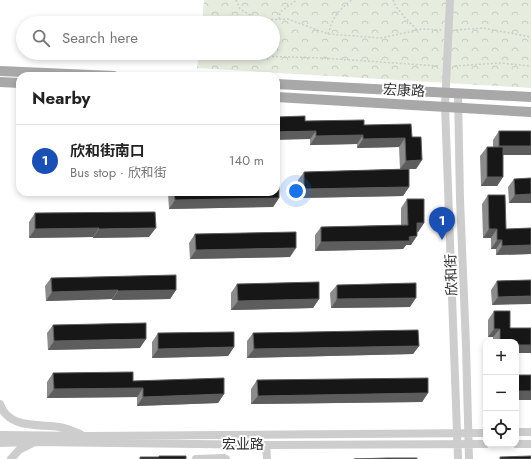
<!DOCTYPE html>
<html lang="en">
<head>
<meta charset="utf-8">
<style>
  :root { --surface:#fff; --page:#f2f2f2; --text:#222; --muted:#767676; --line:#e0e0e0; --accent:#e33742 }
  body { margin:0; font-family:Jost,"Noto Sans SC",sans-serif; background:var(--page); color:var(--text) }
  .controls { position:absolute; right:12px; bottom:12px; display:grid; overflow:hidden; border-radius:8px; box-shadow:0 2px 6px #0003 }
  .controls button { width:36px; height:36px; display:grid; place-items:center; padding:0; border:0; border-bottom:1px solid var(--line); background:var(--surface); color:var(--text); font:20px sans-serif }
  .you { position:absolute; left:296px; top:191px; width:14px; height:14px; margin:-10px; border:3px solid #fff; border-radius:50%; background:#1a73e8; box-shadow:0 0 0 6px #1a73e833 }
  .badge { display:grid; place-items:center; width:26px; height:26px; border-radius:50%; background:var(--accent); color:#fff; font-size:13px; font-weight:700 }
  .pin { position:absolute; translate:-50% -33px; filter:drop-shadow(0 1px 2px #0008) }
  .pin::after { content:''; position:absolute; top:21px; width:14px; height:12px; background:inherit; clip-path:polygon(0 0,100% 0,50% 100%) }
  .list { margin:0; padding:0; list-style:none }
  h2 { display:flex; justify-content:space-between; align-items:center; height:52px; margin:0; padding:0 16px; font-size:17px }
  h2 small { font-size:13px; font-weight:400; color:var(--muted) }
  .list li { display:grid; grid-template-columns:26px 1fr auto; gap:12px; align-items:center; box-sizing:border-box; height:72px; padding:0 16px; border-top:1px solid var(--line) }
  .list b { display:block; font-size:15px; white-space:nowrap }
  .list p { margin:0; font-size:13px; white-space:nowrap; color:var(--muted) }
  .list em { font-size:13px; font-style:normal; color:var(--muted) }
  .icon { flex:none; width:22px; height:22px; fill:none; stroke:currentColor; stroke-width:2; stroke-linecap:round; stroke-linejoin:round }
  .map { position:relative; flex:none; width:531px; height:459px; overflow:hidden }
  .search { position:absolute; background:var(--surface); box-shadow:0 2px 6px #0003; left:16px; top:16px; width:264px; height:44px; display:flex; align-items:center; gap:10px; box-sizing:border-box; padding:0 14px; border-radius:22px; color:var(--muted); font-size:15px }
  .panel { position:absolute; background:var(--surface); box-shadow:0 2px 6px #0003; left:16px; top:72px; width:264px; height:124px; border-radius:12px }
  .map>svg:first-child { display:block }
</style>
</head>
<body>
<div class="map">
<svg width="531" height="459" viewBox="0 0 531 459">
  <defs>
    <pattern id="park-crowns" width="20" height="18" patternUnits="userSpaceOnUse"><rect width="20" height="18" fill="#e6eddf"/><path d="M2 6a3 3 0 1 1 6 0M12 15a3 3 0 1 1 6 0" fill="none" stroke="#c6ccc0"/></pattern>
  </defs>
  <rect width="100%" height="100%" fill="#fff"/>
  <!-- park -->
  <path fill="url(#park-crowns)" d="M204 0H531V88L197 68 199 53H273V23H202Z"/>
  <g fill="none" stroke-linecap="round" stroke-linejoin="round">
    <!-- path -->
    <path stroke="#cdcdcd" stroke-width="1.5" stroke-dasharray="2 2" stroke-linecap="butt" d="M236 0 240 9 259 20 288 19 328 34 381 38 422 29 442 30
      M393 0C397 11 410 22 417 30
      M279 19 280 12 297 0
      M456 30 483 28 531 37
      M328 34C333 17 338 10 352 0
      M256 56 322 58 439 66
      M455 66 499 63 531 66"/>
    <!-- minor -->
    <path stroke="#cdcdcd" stroke-width="8" d="M450 0 445 106 458 459
      M458 93 460 199 466 346 469 459
      M0 404C8 429 39 424 59 427 66 428 73 431 80 434
      M516 432H531
      M0 435 90 436 486 433
      M0 443 33 442 266 445 486 444
      M516 444H531
      M266 445 267 459
      M11 459 19 450 31 444
      M196 459 224 458 226 459"/>
    <!-- major -->
    <path stroke="#a8a8a8" stroke-width="10" d="M0 71 114 76
      M0 82 20 83
      M276 84 531 97
      M276 97 531 112"/>
  </g>
  <!-- wall -->
  <path fill="#8b8b8b" d="M305 121 364 125 412 137 422 160 416 169H409V187L403 196 298 198V180L304 172 400 169 399 147 357 148V144L310 145V139Z
    M499 131H531V155H503V177L497 186H481L480 156 487 147H493V140Z
    M531 178V203H509L508 187 514 179Z
    M169 192H276L279 198 273 207 169 209 168 193Z
    M488 195 506 229 531 228V254L496 255V249H491V238H483L482 204Z
    M407 199 424 223 418 232H417L411 245H406L403 249 315 251V235L321 227 401 225V208Z
    M35 213 149 237 93 238V237L29 238V222Z
    M195 234 290 257 190 259 189 243Z
    M51 278 176 290 170 299 112 300V299L46 301 45 286Z
    M531 280 492 305 491 290 497 281Z
    M237 284 319 299 313 308 231 310V293Z
    M337 285 410 307 331 308 330 293Z
    M494 311 510 328H531V353H516V342H493V337H488V320Z
    M53 325 140 348 48 350 47 333Z
    M158 333 234 347 228 356 152 358V342Z
    M253 333 419 346 413 354 247 358V341Z
    M53 373 133 381 224 394 218 403 137 406V397L47 398V382Z
    M257 380 428 393 422 402 251 404V389Z"/>
  <!-- shaded-wall -->
  <path fill="#5d5d5d" d="M316 131 310 139 276 140V132Z
    M363 135 357 144 310 145 316 136Z
    M405 138 399 147 357 148 363 139Z
    M499 146H531V155H493Z
    M422 160 416 169H400L406 161Z
    M487 177H503L497 186H481Z
    M409 187 403 196 298 198 304 189Z
    M531 194V203H509L515 195Z
    M279 198 273 207 169 209 175 200Z
    M417 223H424L418 232H410Z
    M99 228 93 237 29 238 35 229Z
    M156 228 149 237 93 238 99 229Z
    M489 229H497L491 238H483Z
    M417 236 411 245H406L403 249 315 251 321 242Z
    M497 240H502L496 249H491Z
    M531 245V254L496 255 502 246Z
    M296 248 290 257 190 259 196 250Z
    M118 290 112 299 46 301 52 292Z
    M176 290 170 299 112 300 118 291Z
    M531 296V304L492 305 498 297Z
    M416 298 410 307 331 308 337 299Z
    M319 299 313 308 231 310 238 301Z
    M494 329H500L493 337H488Z
    M146 339 140 348 48 350 54 341Z
    M500 340H506L504 342H498Z
    M516 345H531V353H516Z
    M419 346 413 354 247 358 254 349Z
    M234 347 228 356 152 358 158 349Z
    M143 388 137 397 47 398 54 389Z
    M516 391H531V400H516Z
    M428 393 422 402 251 404 258 396Z
    M224 394 218 403 137 406 143 397Z"/>
  <!-- building -->
  <path fill="#171717" stroke="#5d5d5d" d="M305 116V121L364 120V125L411 124 412 137H421L422 160 406 161 405 138 363 139V135L316 136V131L276 132V117Z
    M499 131H531V146H499Z
    M487 147H503V177H487Z
    M409 169V187L304 189V172Z
    M531 178V194L515 195 514 179Z
    M276 182H279V198L175 200 174 192H276Z
    M488 195H505L506 229 531 228V245L502 246V240H497V229H489Z
    M407 199H424V223H417V236L409 237 410 241 321 242V227L408 225Z
    M155 212 156 228 99 229V228L35 229V213Z
    M296 232V248L196 250 195 234Z
    M176 275V290L118 291V290L52 292 51 278Z
    M531 280V296L498 297 497 281Z
    M319 282V299L238 301 237 284Z
    M416 283V298L337 299V285Z
    M494 311H510V328H531V345H516V342H506V340H500V329H494Z
    M146 323V339L54 341 53 325Z
    M418 330 419 346 254 349 253 333Z
    M234 332V347L158 349V333Z
    M133 372V381L224 378V394L143 397V388L54 389 53 373Z
    M516 375H531V391H516Z
    M428 378V393L258 396 257 380Z
    M159 456H186V459H140V457H159Z
    M531 456V459H500V457Z
    M387 458H417V459H354Z"/>
  <g text-anchor="middle" dominant-baseline="central" stroke-width="4" stroke-linejoin="round" paint-order="stroke">
    <!-- street labels -->
    <g font-size="14" fill="#303030" stroke="#fff">
      <text transform="translate(404 90) rotate(3)">宏康路</text>
      <text transform="translate(451 275) rotate(-92)">欣和街</text>
      <text x="243" y="444">宏业路</text>
    </g>
  </g>
</svg>
<div class="controls">
<button>+</button>
<button>−</button>
<button><svg class="icon" aria-label="locate" viewBox="0 0 24 24"><circle cx="12" cy="12" r="6"/><path d="M12 2v4M12 18v4M2 12h4M18 12h4"/></svg></button>
</div>
<div class="you"></div>
<div class="pin badge" style="left:442px;top:240px;background:#1a4fb4">1</div>
<div class="search"><svg class="icon" aria-label="search" viewBox="0 0 24 24"><circle cx="10" cy="10" r="6"/><path d="M15 15l6 6"/></svg>Search here</div>
<section class="panel">
<h2>Nearby<small></small></h2>
<ul class="list">
<li><span class="badge" style="background:#1a4fb4">1</span><div><b>欣和街南口</b><p>Bus stop · 欣和街</p></div><em>140 m</em></li>
</ul>
</section>
</div>
</body>
</html>
